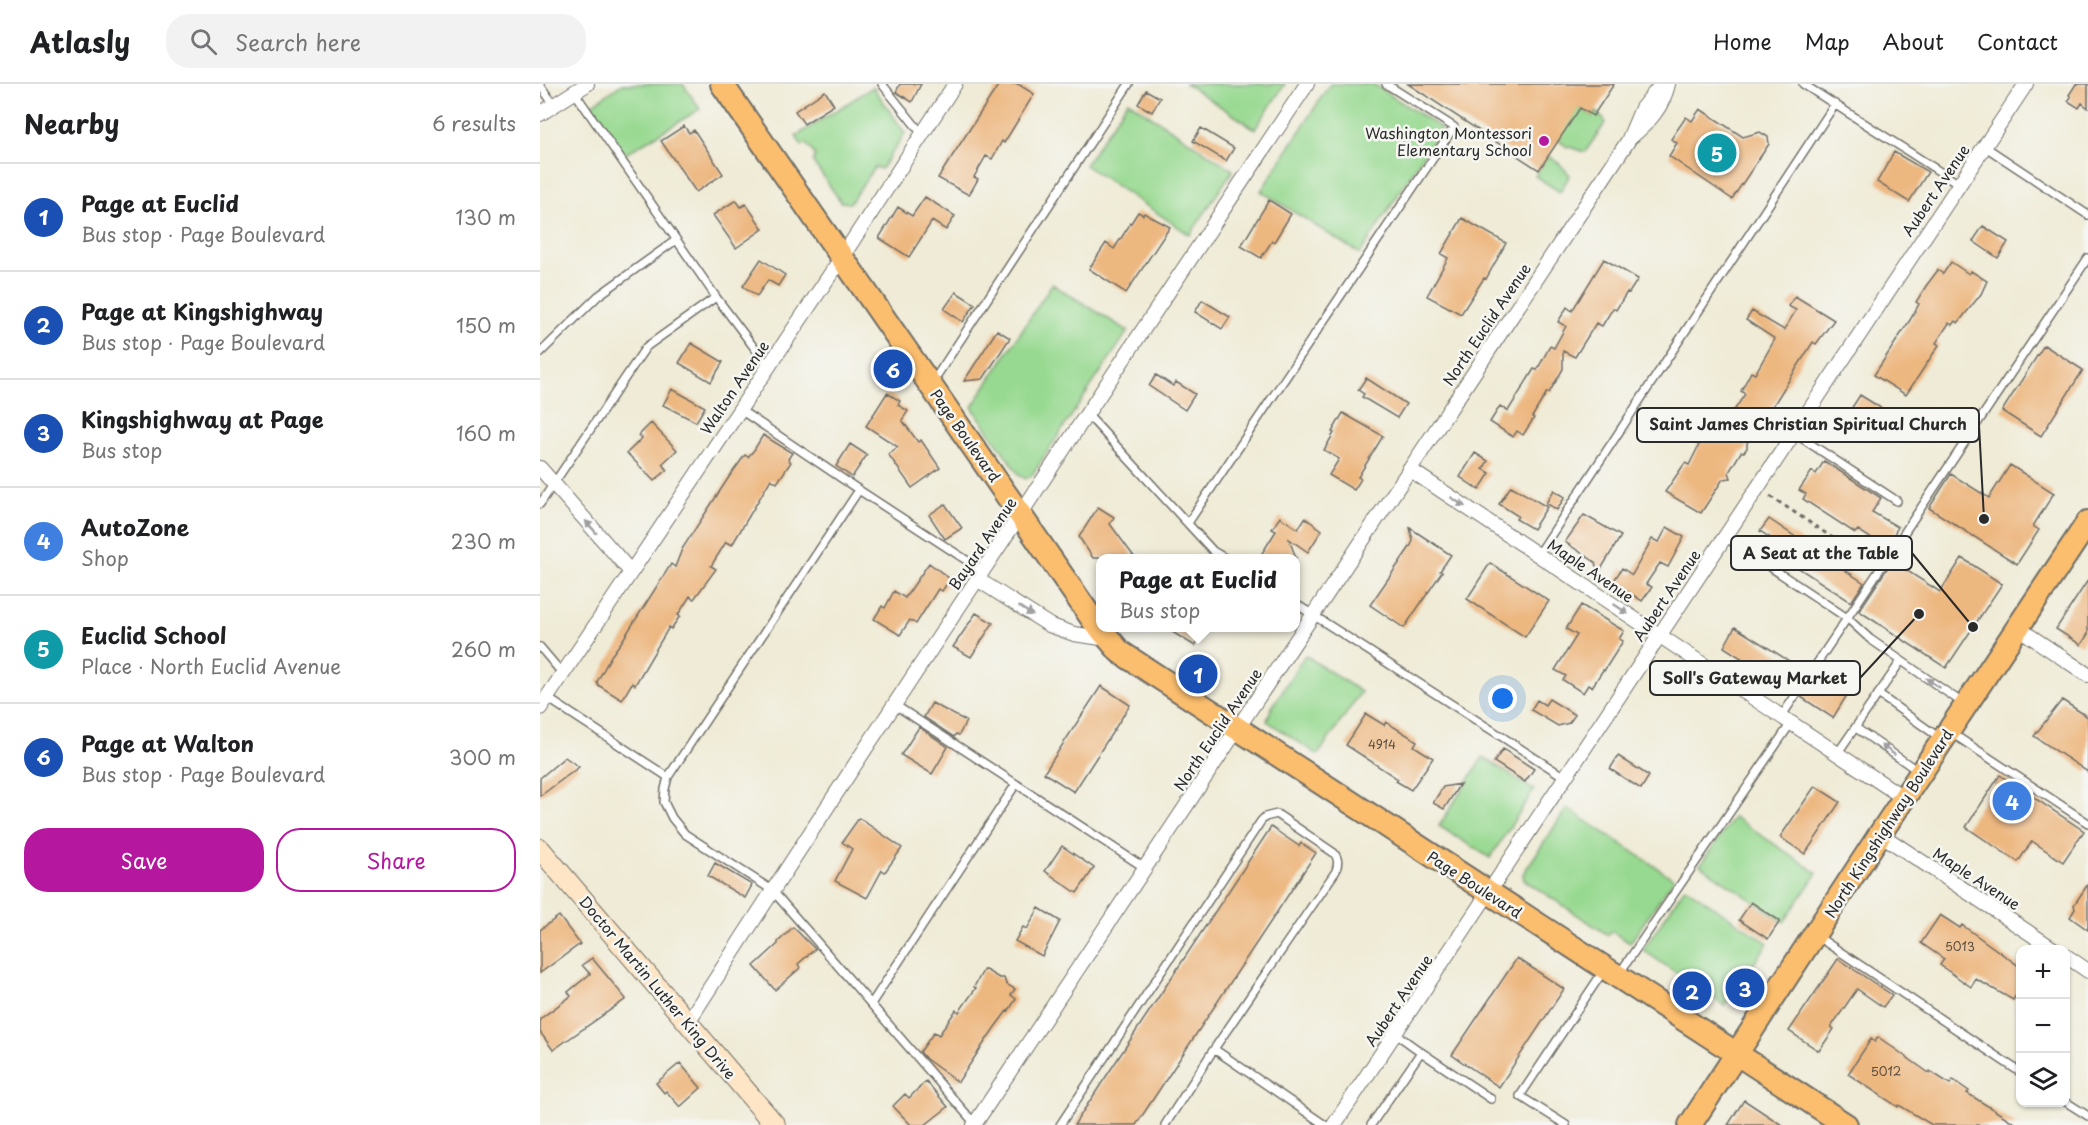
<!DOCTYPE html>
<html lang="en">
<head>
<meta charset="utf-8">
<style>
  :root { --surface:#fff; --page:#f2f2f2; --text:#202124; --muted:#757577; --line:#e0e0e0; --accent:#b5179e }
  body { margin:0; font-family:"Playpen Sans",sans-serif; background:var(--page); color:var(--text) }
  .controls { position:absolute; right:18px; bottom:18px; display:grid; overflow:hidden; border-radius:12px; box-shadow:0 2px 4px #0004 }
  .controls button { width:54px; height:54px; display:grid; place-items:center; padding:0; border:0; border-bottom:2px solid var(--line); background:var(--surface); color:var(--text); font:30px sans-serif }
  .you { position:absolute; left:963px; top:615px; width:21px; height:21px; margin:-15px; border:4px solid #fff; border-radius:50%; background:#1a73e8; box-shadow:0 0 0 9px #1a73e833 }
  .badge { display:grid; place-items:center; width:39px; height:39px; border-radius:50%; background:var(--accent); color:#fff; font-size:20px; font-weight:700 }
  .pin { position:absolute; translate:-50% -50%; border:3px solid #fff; box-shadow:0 2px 6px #0006 }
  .popup { position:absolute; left:556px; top:470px; width:204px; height:78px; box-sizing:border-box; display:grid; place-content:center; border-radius:12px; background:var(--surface); filter:drop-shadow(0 2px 4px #0005); font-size:20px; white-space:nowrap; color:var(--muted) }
  .popup b { font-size:22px; color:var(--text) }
  .popup::after { content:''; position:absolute; left:50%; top:100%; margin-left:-12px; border:12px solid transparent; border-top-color:var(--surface) }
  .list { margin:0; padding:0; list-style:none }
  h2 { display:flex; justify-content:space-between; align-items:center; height:78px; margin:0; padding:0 24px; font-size:26px }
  h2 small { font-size:20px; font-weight:400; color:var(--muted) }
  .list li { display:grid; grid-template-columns:39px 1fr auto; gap:18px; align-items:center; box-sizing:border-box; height:108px; padding:0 24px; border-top:2px solid var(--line) }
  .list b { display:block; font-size:22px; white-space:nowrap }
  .list p { margin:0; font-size:20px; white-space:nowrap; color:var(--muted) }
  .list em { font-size:20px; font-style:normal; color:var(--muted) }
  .actions { display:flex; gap:12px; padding:18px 24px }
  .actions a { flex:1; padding:14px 0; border:2px solid var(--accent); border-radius:24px; text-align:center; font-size:21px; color:var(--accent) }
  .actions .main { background:var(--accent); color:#fff }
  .icon { flex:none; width:33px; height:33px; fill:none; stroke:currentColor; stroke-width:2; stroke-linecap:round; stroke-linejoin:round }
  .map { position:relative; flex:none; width:1548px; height:1041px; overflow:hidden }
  header { display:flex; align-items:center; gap:36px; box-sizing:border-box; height:84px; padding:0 30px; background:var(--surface); border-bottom:2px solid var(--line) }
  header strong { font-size:28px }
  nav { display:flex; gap:33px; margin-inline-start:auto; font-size:21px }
  .search { width:420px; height:54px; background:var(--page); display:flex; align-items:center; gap:15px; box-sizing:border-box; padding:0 21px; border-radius:24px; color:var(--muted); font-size:22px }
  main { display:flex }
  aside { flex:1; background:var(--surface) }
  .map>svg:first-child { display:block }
</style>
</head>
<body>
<header>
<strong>Atlasly</strong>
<div class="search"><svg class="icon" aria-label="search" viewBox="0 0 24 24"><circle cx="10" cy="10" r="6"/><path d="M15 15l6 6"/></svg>Search here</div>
<nav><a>Home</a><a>Map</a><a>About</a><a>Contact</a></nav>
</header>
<main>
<aside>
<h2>Nearby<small>6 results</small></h2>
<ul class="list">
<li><span class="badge" style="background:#1a4fb4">1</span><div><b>Page at Euclid</b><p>Bus stop · Page Boulevard</p></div><em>130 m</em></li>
<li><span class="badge" style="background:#1a4fb4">2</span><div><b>Page at Kingshighway</b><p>Bus stop · Page Boulevard</p></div><em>150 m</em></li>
<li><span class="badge" style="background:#1a4fb4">3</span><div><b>Kingshighway at Page</b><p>Bus stop</p></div><em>160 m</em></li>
<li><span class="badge" style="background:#3f7fe0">4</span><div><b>AutoZone</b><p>Shop</p></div><em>230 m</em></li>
<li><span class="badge" style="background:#0f9aa8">5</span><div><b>Euclid School</b><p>Place · North Euclid Avenue</p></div><em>260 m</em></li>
<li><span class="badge" style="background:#1a4fb4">6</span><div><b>Page at Walton</b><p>Bus stop · Page Boulevard</p></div><em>300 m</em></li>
</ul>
<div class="actions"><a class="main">Save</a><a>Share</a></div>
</aside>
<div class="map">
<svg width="1548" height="1041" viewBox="0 0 1548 1041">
  <rect width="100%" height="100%" fill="#f6f6f2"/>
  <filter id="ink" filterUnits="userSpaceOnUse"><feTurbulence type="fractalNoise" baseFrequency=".0167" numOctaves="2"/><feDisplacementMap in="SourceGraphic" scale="12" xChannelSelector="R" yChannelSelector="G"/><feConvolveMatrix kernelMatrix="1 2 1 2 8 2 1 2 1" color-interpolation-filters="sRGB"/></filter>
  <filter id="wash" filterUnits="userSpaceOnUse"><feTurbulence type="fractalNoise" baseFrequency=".008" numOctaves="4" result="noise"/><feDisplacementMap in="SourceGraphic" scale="24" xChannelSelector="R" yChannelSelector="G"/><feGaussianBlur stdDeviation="1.35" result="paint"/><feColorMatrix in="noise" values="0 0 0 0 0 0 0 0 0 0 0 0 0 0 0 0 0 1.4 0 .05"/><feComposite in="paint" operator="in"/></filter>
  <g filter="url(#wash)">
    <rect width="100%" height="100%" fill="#efebd6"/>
    <!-- green -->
    <path fill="#97d990" stroke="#61825e" stroke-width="1.5" d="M82 0H143L160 25 82 72 50 22Z
      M646 0H745L715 45Z
      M790 0H833L901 44 820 170 721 107Z
      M333 3 365 49 341 85 335 83 310 119 301 118 273 78 275 71 266 59 262 62 256 52Z
      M588 17 693 86 650 151 545 81Z
      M1034 20 1053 32 1056 28 1066 38 1045 68 1026 62 1018 56Z
      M1008 72 1018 78 1030 91 1020 108 995 92Z
      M512 200 588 247 492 391 486 395 480 392 432 323Z
      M765 571 821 608 778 671 727 637 731 625Z
      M943 673 994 706 950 774 899 742Z
      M1027 724 1134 795 1090 859 1071 847 1068 851 984 796 983 790Z
      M1194 733 1277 789 1244 838 1160 781Z
      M1145 803 1228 859 1185 922 1103 866Z"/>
    <g id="blocks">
      <!-- building -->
      <path fill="#edb780" d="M360 0H381L372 18 356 8Z
        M459 0H478L494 10 464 59 462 57 452 75 446 72 434 93 438 95 429 111 398 94Z
        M868 0H1074L1053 32 1040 24 999 86Z
        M1536 0H1548V24L1542 19 1539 24 1528 17 1531 13 1529 11Z
        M606 6 620 14 612 28 598 20Z
        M285 7 294 21 264 40 255 27Z
        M1160 25 1203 53 1220 48 1228 53 1229 60 1192 115 1129 72 1137 59 1131 55 1146 33 1152 37Z
        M144 42 149 49 154 46 183 90 156 108 121 57Z
        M661 44 694 64 686 77 653 57Z
        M1354 68 1388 88 1369 118 1337 98Z
        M385 113 415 132 406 146 392 137 369 173 339 154 358 123 372 132Z
        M196 116 201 123 206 120 223 145 196 164 173 131Z
        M729 116 751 130 734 158 732 157 721 174 701 162Z
        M598 128 603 131 604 129 630 143 586 209 549 185 566 159 574 165Z
        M922 134 966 159 946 195 944 194 921 230 887 212 908 174 901 170Z
        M1443 142 1468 158 1458 174 1433 157Z
        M221 175 245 191 238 202 228 196 217 212 203 202Z
        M1064 175 1098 195 1089 209 1087 208 1076 226 1073 224 1062 242 1056 239 1035 273 1023 267V285L1009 309 1007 308 992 333 994 334 983 351 977 347 973 353 950 338 960 322 968 327 994 285 997 286 1010 262 1014 264 1026 242 1018 238 1027 223 1032 227Z
        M1411 178 1429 190 1431 187 1447 197 1441 210 1418 239 1415 237 1412 241 1409 239 1396 259 1399 261 1366 311 1334 291 1370 236 1379 220 1376 218 1386 202 1398 186 1403 190Z
        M416 208 435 220 423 238 404 225Z
        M1255 212 1294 236 1276 260 1273 258 1236 317 1213 349 1207 359V364L1204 368H1201L1189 388 1191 394 1183 395 1161 429 1125 408 1145 379 1149 381 1159 361 1155 358 1169 336 1182 345 1205 310 1201 307 1211 288 1215 290 1235 255 1206 236 1212 227 1244 246 1256 226 1248 222Z
        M662 216 690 233 682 245 655 228Z
        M457 246 470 254 443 295 424 297Z
        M151 259 183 278 171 298 139 279Z
        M1504 261 1543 286 1501 352 1462 327Z
        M616 291 633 302 636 298 655 310 645 326 609 302Z
        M826 294 866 320 857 334 822 313 824 310 818 306Z
        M132 305 165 323 156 338 123 321Z
        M347 309 360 317 358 321 368 327 362 336 378 358 381 356 400 384 372 404 348 370 358 363 326 342Z
        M1320 311 1357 334 1348 348 1332 338 1323 356 1303 345 1313 326 1311 325Z
        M803 329 843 352 818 393 821 395 814 406 789 391 799 375 784 366 794 349 792 348Z
        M111 339 137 366 122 380 127 386 114 397 87 369 102 354 99 351Z
        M223 351 252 369 248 375 251 378 237 399 231 395 192 461 186 458 171 482 176 485 154 515 150 512 138 531 140 532 131 545 129 543 95 601 92 599 82 616 58 601 57 598 71 572 82 557 131 480 135 483 142 465 189 393 205 371 208 373 214 366Z
        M310 360 327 371 312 393 296 382Z
        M935 369 948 377 943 385 950 389 939 406 920 393Z
        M1284 377 1341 414 1332 428 1358 443 1346 464 1318 446 1315 449 1263 415 1266 410 1259 406 1272 387 1276 390Z
        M1470 381 1514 409 1493 442 1499 446 1477 480 1389 424 1411 390 1449 414Z
        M971 402 1007 423 993 445 976 435 978 432 959 420Z
        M1014 406 1025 413 1017 426 1006 419Z
        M405 420 422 444 405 455 389 431Z
        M558 423 574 433 570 440 595 474H553L539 453Z
        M1044 431 1081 452 1058 490 1055 478 1025 458Z
        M740 433 758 445 765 434 782 446 768 468 749 455 756 474H719L736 447 732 445Z
        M1229 435 1324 499 1311 518 1223 461 1229 453 1220 447Z
        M1127 443 1144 453 1128 483 1120 479 1106 500 1112 503 1102 517 1073 498 1082 484 1092 491 1112 455 1119 458Z
        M870 444 911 471 900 487 902 488 864 544 830 521 870 463 873 457Z
        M1422 474 1462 500 1406 584 1319 527 1352 477 1400 508Z
        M389 479 410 495 402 507 398 505 376 540 370 536 360 551 334 535 342 522 345 524 354 507 365 514Z
        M950 479 1009 517 985 553 927 515Z
        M1548 496V550L1541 561 1516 545Z
        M1041 521 1084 547 1079 555 1083 557 1064 587 1063 586 1052 603 1048 601 1043 609 1023 596 1026 592 1015 586 1037 551 1026 545Z
        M436 529 453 539 431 573 413 563Z
        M624 543H666L655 562Z
        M1195 543 1265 587 1252 607 1184 563Z
        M1278 592 1307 611 1293 634 1261 613 1274 593 1276 595Z
        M561 602 590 621 534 708 504 689Z
        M1009 615 1035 631 1029 639 1018 642 991 626 997 616 1005 621Z
        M1522 616 1548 633V688L1494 652Z
        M392 619 426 637 419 651 416 650 414 653 384 633Z
        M826 630 844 641 846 638 877 657 874 662 893 674 871 706 856 697 858 695 806 661Z
        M379 643 408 663 392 690 361 671Z
        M963 665 994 685 985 698 954 678Z
        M1078 672 1109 692 1101 705 1070 685Z
        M25 673 39 683 0 712V694Z
        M1460 691 1544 747 1523 778 1492 757 1478 778 1426 743Z
        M920 700 904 725 893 719 903 703Z
        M1275 702 1300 718 1265 770 1240 753Z
        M319 734 362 764 345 788 342 786 327 814 295 797 312 765 302 758Z
        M731 743 759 762 761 759 776 769 596 1041H534Z
        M522 762 554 784 537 809 505 787Z
        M175 779 212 801 205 814 168 792Z
        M1548 800V846L1530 833 1535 825 1534 821Z
        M1211 818 1240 837 1228 855 1199 836Z
        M499 824 520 837 502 872 475 857 483 843 487 845Z
        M1400 831 1420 844 1422 841 1480 883V905L1473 916 1436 895 1431 903 1400 881 1404 875 1381 859Z
        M19 832 40 860 0 889V846Z
        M253 843 275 865 258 880 260 884 235 906 214 882 238 860V858Z
        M52 874 86 915 13 966 0 948V935L31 912 28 908 50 890 42 881Z
        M977 874 1024 905 959 1003 912 971Z
        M1298 875 1352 911 1343 923 1317 905 1291 943 1294 945 1279 967 1249 947Z
        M444 885 459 894H464L466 900 475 905 471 911 476 915 468 928 467 927 455 943 418 998 386 975 380 968 394 948 399 951 416 926 419 928 436 904 434 903Z
        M1338 953 1389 989 1390 987 1410 1000 1413 996 1429 1007 1427 1009 1478 1041H1392L1359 1021 1358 1023 1308 990 1331 955 1335 958Z
        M140 979 161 1004 140 1023 126 1007 124 1009 116 999Z
        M386 997 408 1023 385 1041H371L353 1022 365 1010 369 1014Z
        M1204 1016 1242 1041H1188Z"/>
    </g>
  </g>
  <g filter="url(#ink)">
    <use href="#blocks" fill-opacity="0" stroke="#706e67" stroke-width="1.5"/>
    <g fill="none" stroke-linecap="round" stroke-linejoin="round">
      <defs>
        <path id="service" d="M342 0 382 50
          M1263 0 1419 100
          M0 1 14 21
          M35 9 176 213 228 282
          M1444 62 1548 131
          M0 269 58 212 136 156
          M392 299 589 0
          M199 325 319 406
          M547 330 673 467 685 474
          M1254 349 1357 417
          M0 420 106 263 176 213
          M648 439 914 43 846 0
          M1185 453 1307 534 1330 555 1424 620
          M998 471 1295 20
          M756 520 1026 694
          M0 563 22 589
          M1338 610 1400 654
          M6 613 128 693
          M355 621 605 784
          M1241 633 1548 174
          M1316 644 1378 687
          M1413 650 1548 739
          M1297 670 1361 577
          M1278 853 1480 988
          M1079 890 1251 639
          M331 920 476 700
          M881 968 951 1015
          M1526 1018 1548 1032
          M436 1041 232 806 145 750 132 734 124 718 125 705 128 693 319 406 443 487
          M520 1041 721 737 725 733 737 730 794 769C799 775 798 780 796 787L674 965
          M625 1041 674 965 785 1041
          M831 1041 881 968 856 950
          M1026 1041 980 1012 1064 886"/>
        <path id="minor" d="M0 30 47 0
          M1091 53C1109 38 1123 23 1128 0
          M0 384 90 487
          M869 385 1364 714
          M437 495 509 541 534 550 568 555
          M1478 544 1548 591
          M0 624 302 173 415 0
          M1340 750 1515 866
          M1526 872 1548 887
          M148 938C350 623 559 312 767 0
          M434 1041 1088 57 1102 24 1122 0
          M794 1041 1486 0"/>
        <path id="secondary" d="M0 765 235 1041"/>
        <path id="primary" d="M182 0 553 536 580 568 1306 1041
          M1150 1041 1340 750 1548 438"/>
      </defs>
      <!-- service casing -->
      <use href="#service" stroke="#706e67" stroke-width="10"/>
      <!-- minor casing -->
      <use href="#minor" stroke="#706e67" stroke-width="16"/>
      <!-- secondary casing -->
      <use href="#secondary" stroke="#706e67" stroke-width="22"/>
      <!-- primary casing -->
      <use href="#primary" stroke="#706e67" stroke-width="26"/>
      <!-- path -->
      <path stroke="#706e67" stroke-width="3" stroke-dasharray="4.5 4.5" stroke-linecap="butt" d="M1230 412 1323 474"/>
      <!-- service -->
      <use href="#service" stroke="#fff" stroke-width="7"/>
      <!-- minor -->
      <use href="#minor" stroke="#fff" stroke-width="14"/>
      <!-- secondary -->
      <use href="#secondary" stroke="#fde5c5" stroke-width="20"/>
      <!-- primary -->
      <use href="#primary" stroke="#fbbe6e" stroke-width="22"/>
    </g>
    <!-- one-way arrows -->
    <defs><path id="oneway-solid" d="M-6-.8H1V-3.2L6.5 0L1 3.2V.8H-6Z" transform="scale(1.5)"/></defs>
    <g fill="#a0a0a0">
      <use href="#oneway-solid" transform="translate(918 418) rotate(33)"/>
      <use href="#oneway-solid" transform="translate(51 443) rotate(-131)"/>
      <use href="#oneway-solid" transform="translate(1081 525) rotate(34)"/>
      <use href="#oneway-solid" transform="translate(486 527) rotate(33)"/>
      <use href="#oneway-solid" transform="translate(1393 599) rotate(-146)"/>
      <use href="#oneway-solid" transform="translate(1348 666) rotate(-145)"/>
    </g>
  </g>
  <!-- markers -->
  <circle fill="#b5179e" stroke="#f6f6f2" stroke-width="2" cx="1004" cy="57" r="6"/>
  <g text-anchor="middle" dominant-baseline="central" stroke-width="5" stroke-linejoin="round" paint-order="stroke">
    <!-- number labels -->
    <g font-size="12" fill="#5c4e40">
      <text x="842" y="660">4914</text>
      <text x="1420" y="862">5013</text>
      <text x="1346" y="987">5012</text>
    </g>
    <!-- poi labels -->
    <g font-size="15" fill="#2b2b2b" stroke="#f6f6f2" text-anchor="end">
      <text x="992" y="48">Washington Montessori<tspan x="992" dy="17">Elementary School</tspan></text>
    </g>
    <!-- street labels -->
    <g font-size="15" fill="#2b2b2b" stroke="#f6f6f2">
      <text transform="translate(1395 106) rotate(-56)">Aubert Avenue</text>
      <text transform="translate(946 240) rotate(-56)">North Euclid Avenue</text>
      <text transform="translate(194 303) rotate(-56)">Walton Avenue</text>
      <text transform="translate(426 351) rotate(55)">Page Boulevard</text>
      <text transform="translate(442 459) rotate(-56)">Bayard Avenue</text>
      <text transform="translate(1051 486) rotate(34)">Maple Avenue</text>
      <text transform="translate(1126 511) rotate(-56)">Aubert Avenue</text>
      <text transform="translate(677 645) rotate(-56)">North Euclid Avenue</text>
      <text transform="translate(1348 739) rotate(-57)">North Kingshighway Boulevard</text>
      <text transform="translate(1437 794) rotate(33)">Maple Avenue</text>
      <text transform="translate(935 800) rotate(33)">Page Boulevard</text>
      <text transform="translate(118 903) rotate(50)">Doctor Martin Luther King Drive</text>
      <text transform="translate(858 916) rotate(-56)">Aubert Avenue</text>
    </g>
  </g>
  <!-- callouts -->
  <path fill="none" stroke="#2b2b2b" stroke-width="2" d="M1444 435L1439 341M1433 543L1372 469M1379 530L1320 594"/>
  <g fill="#2b2b2b" stroke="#f6f6f2" stroke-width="2">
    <circle cx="1444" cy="435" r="6"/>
    <circle cx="1433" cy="543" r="6"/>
    <circle cx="1379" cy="530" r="6"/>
  </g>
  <g fill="#f6f6f2" stroke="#2b2b2b" stroke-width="2">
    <rect x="1097" y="324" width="342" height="34" rx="6"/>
    <rect x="1191" y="452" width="181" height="34" rx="6"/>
    <rect x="1110" y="577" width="210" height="34" rx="6"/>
  </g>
  <g font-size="16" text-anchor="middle" font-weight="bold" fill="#2b2b2b">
    <text x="1268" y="346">Saint James Christian Spiritual Church</text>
    <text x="1281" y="475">A Seat at the Table</text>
    <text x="1215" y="600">Soll's Gateway Market</text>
  </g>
</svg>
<div class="controls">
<button>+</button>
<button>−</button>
<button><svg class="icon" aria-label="layers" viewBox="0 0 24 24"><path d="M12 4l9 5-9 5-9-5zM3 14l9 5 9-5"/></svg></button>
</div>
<div class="you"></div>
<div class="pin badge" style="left:658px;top:590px;background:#1a4fb4">1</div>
<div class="popup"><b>Page at Euclid</b>Bus stop</div>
<div class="pin badge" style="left:1152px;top:907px;background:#1a4fb4">2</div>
<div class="pin badge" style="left:1205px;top:904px;background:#1a4fb4">3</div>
<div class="pin badge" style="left:1472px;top:717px;background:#3f7fe0">4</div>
<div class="pin badge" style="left:1177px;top:69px;background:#0f9aa8">5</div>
<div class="pin badge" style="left:353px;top:285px;background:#1a4fb4">6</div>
</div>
</main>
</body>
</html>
